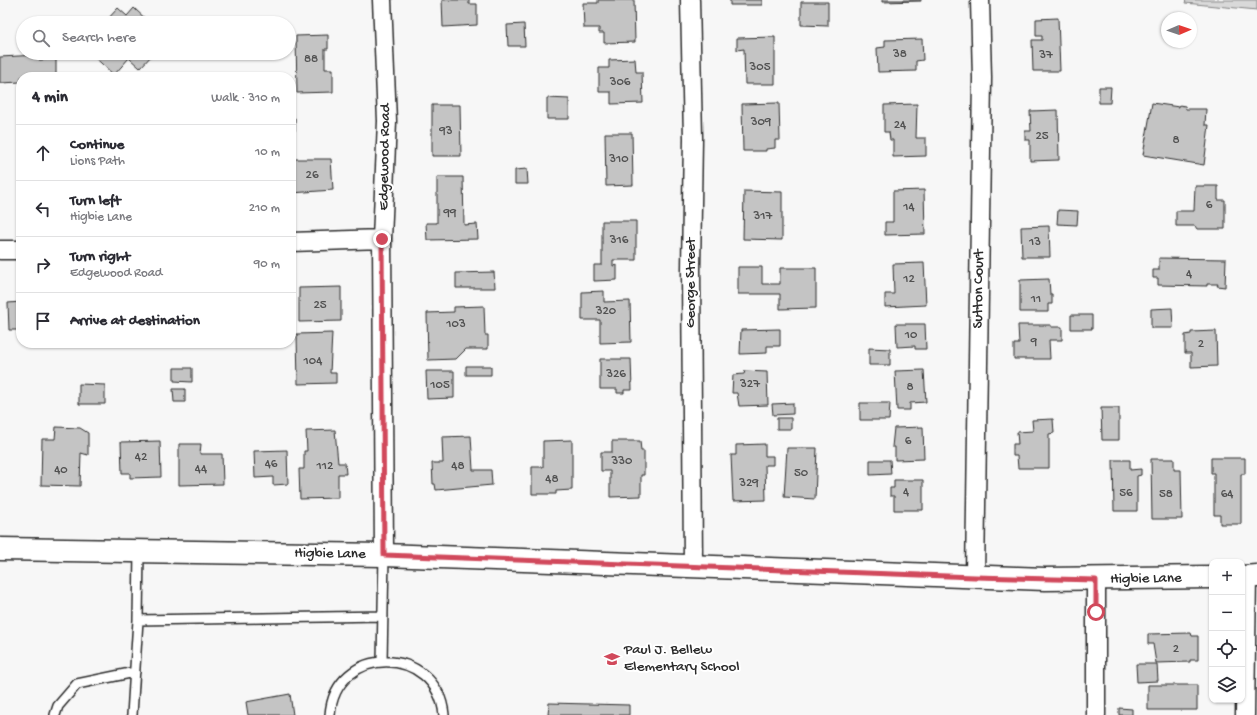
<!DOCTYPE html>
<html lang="en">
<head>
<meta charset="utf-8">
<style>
  :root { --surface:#fff; --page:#f7f7f7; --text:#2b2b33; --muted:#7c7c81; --line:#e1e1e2 }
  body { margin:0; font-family:"Gochi Hand",sans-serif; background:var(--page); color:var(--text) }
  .controls { position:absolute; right:12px; bottom:12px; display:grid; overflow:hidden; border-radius:8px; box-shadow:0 1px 3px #0004 }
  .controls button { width:36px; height:36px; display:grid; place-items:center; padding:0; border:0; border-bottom:1px solid var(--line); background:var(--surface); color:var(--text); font:20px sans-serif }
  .compass { position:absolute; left:1161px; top:12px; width:36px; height:36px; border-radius:50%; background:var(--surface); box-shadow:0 1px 3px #0004; rotate:88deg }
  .stop { position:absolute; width:12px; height:12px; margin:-9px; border:3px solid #d1495b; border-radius:50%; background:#fff }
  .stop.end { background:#d1495b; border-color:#fff; box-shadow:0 1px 4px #0008 }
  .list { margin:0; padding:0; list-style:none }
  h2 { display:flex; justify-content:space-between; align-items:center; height:52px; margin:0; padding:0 16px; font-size:17px }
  h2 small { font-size:13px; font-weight:400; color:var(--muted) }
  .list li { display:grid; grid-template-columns:26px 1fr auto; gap:12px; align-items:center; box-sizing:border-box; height:56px; padding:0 16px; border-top:1px solid var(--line) }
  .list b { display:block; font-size:15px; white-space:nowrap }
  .list p { margin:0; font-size:13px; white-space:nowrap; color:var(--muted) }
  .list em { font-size:13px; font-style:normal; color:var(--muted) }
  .icon { flex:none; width:22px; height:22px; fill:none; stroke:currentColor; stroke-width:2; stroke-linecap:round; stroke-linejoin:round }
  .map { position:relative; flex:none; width:1257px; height:715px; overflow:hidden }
  .search { position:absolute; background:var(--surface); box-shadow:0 1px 3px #0004; left:16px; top:16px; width:280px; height:44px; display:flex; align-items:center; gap:10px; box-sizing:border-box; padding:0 14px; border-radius:22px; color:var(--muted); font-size:15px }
  .panel { position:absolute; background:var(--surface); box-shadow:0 1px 3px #0004; left:16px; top:72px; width:280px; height:276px; border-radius:16px }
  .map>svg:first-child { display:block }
</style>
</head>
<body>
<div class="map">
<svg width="1257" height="715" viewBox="0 0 1257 715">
  <rect width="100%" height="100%" fill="#f7f7f7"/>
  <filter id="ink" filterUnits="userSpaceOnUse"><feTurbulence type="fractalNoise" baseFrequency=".025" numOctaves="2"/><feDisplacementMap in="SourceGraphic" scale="8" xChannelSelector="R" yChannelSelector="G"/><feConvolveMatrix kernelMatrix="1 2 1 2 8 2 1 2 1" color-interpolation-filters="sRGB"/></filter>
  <g filter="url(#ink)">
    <!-- green -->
    <path fill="#d9d9d9" stroke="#828282" d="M1186 0H1257V10L1185 3Z"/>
    <!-- building -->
    <path fill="#c4c4c4" stroke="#2b2b2b" d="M442 0H469V4H477V25L443 27Z
      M598 0H634L635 42 604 43V33H599V28H584L583 3H598Z
      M730 0H762V5H730Z
      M882 0H921V1L882 2Z
      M801 2H828V26L801 25Z
      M118 8 127 16 134 8 150 23H104Z
      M1058 18 1060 71H1033L1032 40H1042V36H1036V19Z
      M524 24 525 46H508L507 25Z
      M328 35V49H325V69H333V92L297 93 296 36Z
      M775 37V84H745L744 49 737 50V38Z
      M922 39 923 60 916 61V71L878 72 877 48 885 47V40Z
      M90 53H154L140 68 129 58 114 75Z
      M38 55 39 60 56 59V77H21V82L0 83V57Z
      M635 59 636 72H642L643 103 611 104V92H599V68H609V60Z
      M1099 87H1111L1110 103H1099Z
      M547 98 569 99V119H547Z
      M779 103 780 140H775V148L766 149V151H743L742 104Z
      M1152 103 1179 107V105L1185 106 1186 109H1206L1205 125H1209L1204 165 1143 155Z
      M917 104 916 138H926V156L893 157V140H890L889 132H884V105Z
      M432 105H460L461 156H432Z
      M1058 110 1059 160 1030 161V140H1025V131H1031L1030 111Z
      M291 118H295V131H291Z
      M605 133H632L633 185 606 186Z
      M291 159H331L333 190 291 193Z
      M527 169 528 184H515V170Z
      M437 177H463L464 225 477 224 478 239 427 240 426 223H437Z
      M1195 186H1218V200H1225V229H1197L1195 226H1176V211H1194Z
      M924 190 925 234 885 235V222H893V191Z
      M744 191 782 192V240L743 239Z
      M1058 210 1078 211 1077 225 1057 224Z
      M602 221H636V260H613V266L617 265V280L594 281V265H602Z
      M1049 226 1050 257H1022L1021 227Z
      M1159 258 1226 259 1225 287 1217 286 1218 284H1207V286L1158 285V278H1153V270H1159Z
      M924 263 926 305 885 307V294H894L893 264Z
      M738 267H762V284H780V268H816V308L780 309V294H738Z
      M494 272 495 288H456V273Z
      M1049 279 1050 294H1052V304H1048V312H1020V280Z
      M341 287V321L299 322V288Z
      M604 291V302L630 301 631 342 600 343V320H582V292Z
      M21 302V330H9L8 303Z
      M484 306 485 335H488V349H466L456 359 428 360 427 313 454 312V307Z
      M1172 308 1173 328H1151V309Z
      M1071 315H1092V329H1071Z
      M896 324H925L926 349H915V346L897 347Z
      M1018 325H1051V327H1062V340H1049L1050 359H1014V344H1019Z
      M780 329V346H767V353L740 354 741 330Z
      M1216 331 1217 366 1191 367V353H1185V335L1191 334V332Z
      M332 333 330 373H336V383L298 384 297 334Z
      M869 348 890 349V365H869Z
      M600 359H631L632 390H624V393H617V389H600Z
      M466 366H491V375H466Z
      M174 368H192V382L174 381Z
      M924 370 926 402 910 403V410H897L895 371Z
      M426 371H454V398L427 399Z
      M745 371 767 372 768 405 739 406 737 393H732L733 375 744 374Z
      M79 384 105 385V404H79Z
      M173 389H185V402H174Z
      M793 403V414L773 415 772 404Z
      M860 403H890L889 420H860Z
      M1101 408H1119V440H1102Z
      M777 418H791V429H777Z
      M1053 419 1054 433 1049 434V468H1018L1017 456H1013V444H1018L1017 432 1033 431 1032 420Z
      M56 427 80 428 88 433V455L81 453 80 486 41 485 42 439H55Z
      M923 427 924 459 895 460V447H892L894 428Z
      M335 430 338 463H345L346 474H338V498L300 499 299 469H304V451H307L306 431Z
      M471 436 473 470H491L492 485 436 490 435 484H433L432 463H443L442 437Z
      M572 440V490L556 491V494H532V467H543V441Z
      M160 441 161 477 130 478V473H122L121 442Z
      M612 441H640L641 451H644V475H641V496L610 497V471H601V452H612Z
      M179 444H201L200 454H222L223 484 179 485Z
      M765 444V456H773V465H765L766 500 733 501 731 455H736V445Z
      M787 448H817L815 499 784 497Z
      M287 450 288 484 273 485V477L255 478 254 451Z
      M1211 458H1245V474H1241V524H1220V515H1214V473H1211Z
      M1151 459H1174V470H1181L1182 519H1152Z
      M870 460H890L891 474 870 475Z
      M1113 460H1130V470L1141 469V475L1137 476V511H1114Z
      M894 480H923V510H894V496H890V488H894Z
      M1191 633 1192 636H1198V660H1190V662L1156 663 1153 644H1148V634Z
      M1136 664H1157L1158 681 1137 682Z
      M1148 685H1197V710H1148Z
      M290 694 293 715H248L246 702Z
      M549 703 629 705V715H548Z
      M1119 708 1132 709V715H1119Z"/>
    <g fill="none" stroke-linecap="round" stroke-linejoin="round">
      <defs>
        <path id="lane" d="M138 620 383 616
          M382 661 384 555
          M55 715 58 706 77 684 135 672
          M132 715 138 620 139 551
          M330 715C335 644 437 644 444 715"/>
        <path id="street" d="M382 0 387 121 382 239 384 555
          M690 0 693 138 691 269 693 566
          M291 242 382 239
          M0 250H21
          M975 577 982 78 980 0
          M1096 715V579
          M1245 715 1247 576"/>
        <path id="secondary" d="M0 549 384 555 1045 579 1212 577
          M1242 577 1257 576"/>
      </defs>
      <!-- lane casing -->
      <use href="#lane" stroke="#2b2b2b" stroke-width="12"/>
      <!-- street casing -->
      <use href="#street" stroke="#2b2b2b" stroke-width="21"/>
      <!-- secondary casing -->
      <use href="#secondary" stroke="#2b2b2b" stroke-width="25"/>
      <!-- lane -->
      <use href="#lane" stroke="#fff" stroke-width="9"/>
      <!-- street -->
      <use href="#street" stroke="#fff" stroke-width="18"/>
      <!-- secondary -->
      <use href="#secondary" stroke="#fff" stroke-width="22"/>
    </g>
  </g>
  <g fill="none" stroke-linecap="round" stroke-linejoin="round" filter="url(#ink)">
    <!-- route -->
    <path stroke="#d1495b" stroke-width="5" d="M382 239 384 555 975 577 1096 580V612"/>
  </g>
  <!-- icons -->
  <defs>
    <symbol id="school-bare" viewBox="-9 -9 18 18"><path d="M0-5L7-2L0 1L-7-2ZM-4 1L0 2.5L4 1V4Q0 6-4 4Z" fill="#d1495b" stroke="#fff" stroke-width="2.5" paint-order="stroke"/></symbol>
  </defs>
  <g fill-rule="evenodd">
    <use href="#school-bare" x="601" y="648" width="22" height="22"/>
  </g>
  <g text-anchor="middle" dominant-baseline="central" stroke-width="4" stroke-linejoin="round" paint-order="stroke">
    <!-- number labels -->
    <g font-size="13" fill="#515151">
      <text x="900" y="54">38</text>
      <text x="1046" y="55">37</text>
      <text x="311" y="59">88</text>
      <text x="760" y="67">305</text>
      <text x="620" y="82">306</text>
      <text x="761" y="122">309</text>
      <text x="900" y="125">24</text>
      <text x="446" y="131">93</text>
      <text x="1042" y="136">25</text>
      <text x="1176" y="140">8</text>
      <text x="619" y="159">310</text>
      <text x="312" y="175">26</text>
      <text x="1209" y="205">6</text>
      <text x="909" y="207">14</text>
      <text x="450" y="213">99</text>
      <text x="763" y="216">317</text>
      <text x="619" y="240">316</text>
      <text x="1035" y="242">13</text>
      <text x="1189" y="274">4</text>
      <text x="909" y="279">12</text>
      <text x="1036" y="299">11</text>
      <text x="320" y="305">25</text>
      <text x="606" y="311">320</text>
      <text x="456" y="324">103</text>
      <text x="911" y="335">10</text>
      <text x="1034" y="342">9</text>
      <text x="1201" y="344">2</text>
      <text x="313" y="361">104</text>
      <text x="616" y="374">326</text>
      <text x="750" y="384">327</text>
      <text x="440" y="385">105</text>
      <text x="910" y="387">8</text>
      <text x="908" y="441">6</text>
      <text x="141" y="457">42</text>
      <text x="622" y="461">330</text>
      <text x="271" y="464">46</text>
      <text x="325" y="466">112</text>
      <text x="458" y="466">48</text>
      <text x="201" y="469">44</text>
      <text x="61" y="470">40</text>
      <text x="801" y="473">50</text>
      <text x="552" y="479">48</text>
      <text x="749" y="483">329</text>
      <text x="906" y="492">4</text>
      <text x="1126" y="493">56</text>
      <text x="1166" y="494">58</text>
      <text x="1227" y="494">64</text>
      <text x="1176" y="649">2</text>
    </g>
    <!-- street labels -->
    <g font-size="15" fill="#2b2b2b" stroke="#fff">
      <text transform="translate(385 157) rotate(-89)">Edgewood Road</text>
      <text transform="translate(691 283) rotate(-90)">George Street</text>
      <text transform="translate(979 289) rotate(-89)">Sutton Court</text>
      <text transform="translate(330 554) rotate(1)">Higbie Lane</text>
      <text transform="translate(1146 579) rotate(-1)">Higbie Lane</text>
    </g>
    <!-- poi labels -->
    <g font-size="15" fill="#2b2b2b" stroke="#fff" text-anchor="start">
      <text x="624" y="650">Paul J. Bellew<tspan x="624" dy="17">Elementary School</tspan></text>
    </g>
  </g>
</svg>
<div class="controls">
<button>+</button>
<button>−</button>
<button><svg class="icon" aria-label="locate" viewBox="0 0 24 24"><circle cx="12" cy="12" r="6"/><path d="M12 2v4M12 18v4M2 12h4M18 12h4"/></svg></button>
<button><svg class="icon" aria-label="layers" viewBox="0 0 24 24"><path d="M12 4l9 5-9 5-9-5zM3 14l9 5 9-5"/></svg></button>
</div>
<svg class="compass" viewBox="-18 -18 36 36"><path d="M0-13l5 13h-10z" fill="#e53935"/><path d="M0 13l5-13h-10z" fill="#7c7c81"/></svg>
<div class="stop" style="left:1096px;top:612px"></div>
<div class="stop end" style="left:382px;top:239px"></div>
<div class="search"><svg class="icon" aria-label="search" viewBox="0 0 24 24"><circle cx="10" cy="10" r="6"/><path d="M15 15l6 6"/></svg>Search here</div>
<section class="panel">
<h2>4 min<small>Walk · 310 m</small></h2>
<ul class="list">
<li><svg class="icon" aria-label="ahead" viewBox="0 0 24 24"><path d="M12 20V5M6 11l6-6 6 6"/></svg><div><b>Continue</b><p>Lions Path</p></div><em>10 m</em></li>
<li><svg class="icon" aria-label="left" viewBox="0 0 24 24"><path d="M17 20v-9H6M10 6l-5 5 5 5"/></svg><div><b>Turn left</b><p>Higbie Lane</p></div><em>210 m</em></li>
<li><svg class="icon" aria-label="right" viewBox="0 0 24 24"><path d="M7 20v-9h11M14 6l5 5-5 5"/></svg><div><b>Turn right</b><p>Edgewood Road</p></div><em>90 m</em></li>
<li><svg class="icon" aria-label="arrive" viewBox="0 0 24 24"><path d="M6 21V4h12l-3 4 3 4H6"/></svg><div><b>Arrive at destination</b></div></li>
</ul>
</section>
</div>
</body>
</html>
